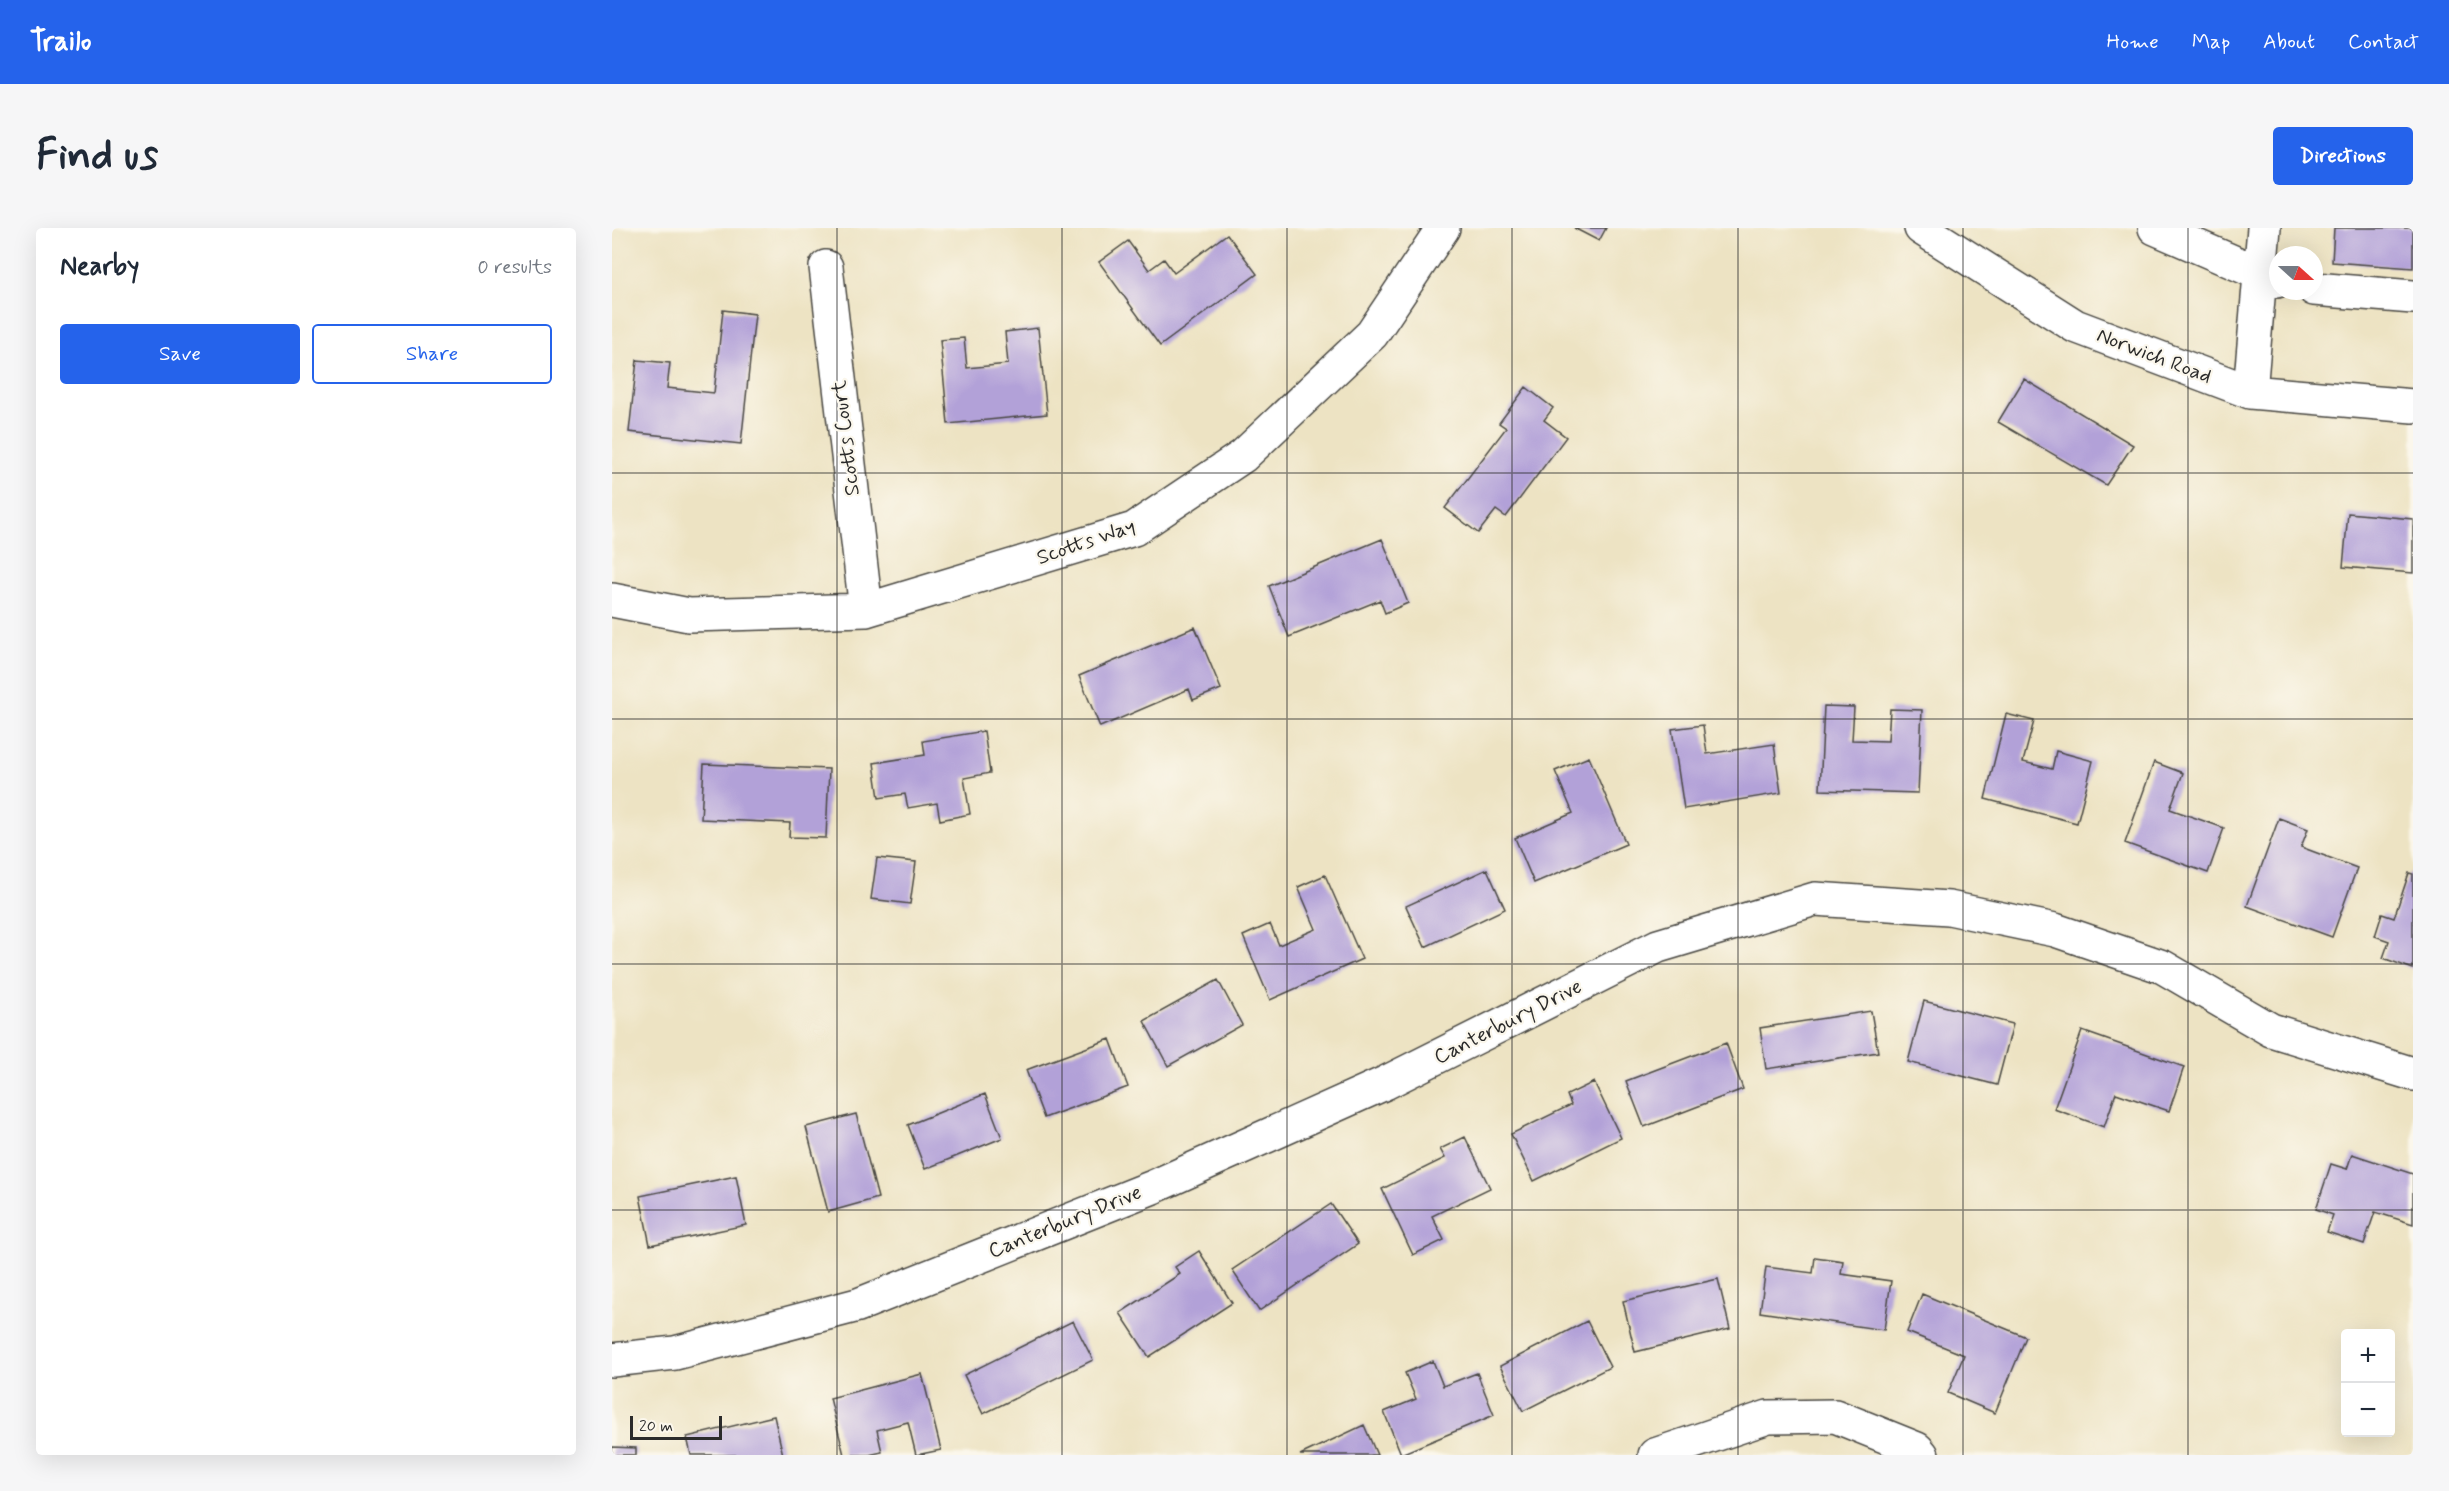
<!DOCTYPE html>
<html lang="en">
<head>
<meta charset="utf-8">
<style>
  :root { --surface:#fff; --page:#f6f6f7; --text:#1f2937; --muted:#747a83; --line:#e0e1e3; --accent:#2563eb }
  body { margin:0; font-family:Mynerve,sans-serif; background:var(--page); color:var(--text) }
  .controls { position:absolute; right:18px; bottom:18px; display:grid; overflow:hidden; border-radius:6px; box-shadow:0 6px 24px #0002 }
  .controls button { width:54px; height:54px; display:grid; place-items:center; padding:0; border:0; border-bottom:2px solid var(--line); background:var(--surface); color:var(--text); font:30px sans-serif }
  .compass { position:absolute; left:1657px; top:18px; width:54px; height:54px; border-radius:50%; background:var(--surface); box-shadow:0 6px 24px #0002; rotate:111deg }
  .scale { position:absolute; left:18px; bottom:15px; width:92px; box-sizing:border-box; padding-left:6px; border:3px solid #2b2b2b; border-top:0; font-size:16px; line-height:21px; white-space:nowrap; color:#2b2b2b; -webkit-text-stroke:4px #fbf7ec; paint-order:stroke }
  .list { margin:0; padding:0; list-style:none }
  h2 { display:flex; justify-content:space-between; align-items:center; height:78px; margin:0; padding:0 24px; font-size:26px }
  h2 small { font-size:20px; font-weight:400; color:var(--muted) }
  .actions { display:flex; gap:12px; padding:18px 24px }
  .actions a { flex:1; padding:14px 0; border:2px solid var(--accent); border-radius:6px; text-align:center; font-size:21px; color:var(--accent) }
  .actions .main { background:var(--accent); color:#fff }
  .map { position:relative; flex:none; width:1801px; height:1227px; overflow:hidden; border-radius:6px }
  header { display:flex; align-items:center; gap:36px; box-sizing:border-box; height:84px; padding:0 30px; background:var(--accent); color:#fff }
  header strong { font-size:28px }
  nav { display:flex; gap:33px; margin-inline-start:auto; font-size:21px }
  .intro { display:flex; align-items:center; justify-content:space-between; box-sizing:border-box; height:144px; padding:0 36px }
  h1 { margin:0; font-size:42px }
  .button { padding:15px 27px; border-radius:6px; background:var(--accent); color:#fff; font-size:21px; font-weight:700 }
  main { display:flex; gap:36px; padding:0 36px }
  aside { flex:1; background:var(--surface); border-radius:6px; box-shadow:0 6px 24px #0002 }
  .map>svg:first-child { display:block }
</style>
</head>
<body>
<header>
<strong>Trailo</strong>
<nav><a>Home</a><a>Map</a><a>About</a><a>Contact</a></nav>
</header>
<div class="intro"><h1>Find us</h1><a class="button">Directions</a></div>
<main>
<aside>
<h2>Nearby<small>0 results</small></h2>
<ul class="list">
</ul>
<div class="actions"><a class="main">Save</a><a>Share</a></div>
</aside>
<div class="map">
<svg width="1801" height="1227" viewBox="0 0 1801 1227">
  <rect width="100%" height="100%" fill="#fbf7ec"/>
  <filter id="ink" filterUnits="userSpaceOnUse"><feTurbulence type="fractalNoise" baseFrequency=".0167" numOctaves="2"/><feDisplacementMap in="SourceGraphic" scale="12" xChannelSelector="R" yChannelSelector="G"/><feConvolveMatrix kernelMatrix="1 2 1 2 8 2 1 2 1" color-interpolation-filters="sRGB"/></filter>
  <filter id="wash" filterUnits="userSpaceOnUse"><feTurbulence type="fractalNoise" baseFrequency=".008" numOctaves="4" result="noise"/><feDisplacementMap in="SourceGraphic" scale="24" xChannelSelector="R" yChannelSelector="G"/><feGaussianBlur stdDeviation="1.35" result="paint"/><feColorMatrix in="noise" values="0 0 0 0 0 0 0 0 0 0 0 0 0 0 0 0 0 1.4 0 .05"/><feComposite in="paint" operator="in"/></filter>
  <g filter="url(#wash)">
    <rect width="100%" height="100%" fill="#ede3c3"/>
    <g id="blocks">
      <!-- building -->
      <path fill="#b2a1d8" d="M962 0H994L987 13Z
        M1722 0H1801V40L1720 34Z
        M615 6 645 46 548 118 487 34 516 13 537 42 552 31 562 45Z
        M111 82 143 86 129 216 17 204 25 132 58 135 55 160 102 165Z
        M426 100 435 186 336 196 328 112 352 110 355 140 396 136 393 104Z
        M1412 151 1521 217 1494 257 1386 194Z
        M914 159 941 180 932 192 954 209 894 289 884 282 866 305 833 280 894 200 887 195Z
        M1736 285 1801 291V345L1731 339Z
        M770 311 796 375 773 385 768 372 677 409 657 358Z
        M583 399 609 461 581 472 577 461 488 499 467 448Z
        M1212 478 1242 479 1240 512 1276 513 1278 481 1310 482 1306 565 1208 562Z
        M1394 486 1422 493 1411 534 1440 541 1444 523 1481 533 1465 595 1373 571Z
        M1091 497 1095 526 1162 516 1169 565 1072 581 1060 501Z
        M372 503 378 545 352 550 358 586 328 592 325 575 296 580 293 566 267 570 262 535 313 527 311 513Z
        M977 529 1014 616 922 655 903 610 961 585 943 543Z
        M1542 534 1571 545 1558 581 1612 600 1596 645 1513 615Z
        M92 536 217 541 214 610 177 609 178 595 89 591Z
        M1667 590 1696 601 1689 619 1745 640 1720 709 1635 678Z
        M265 630 304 634 298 676 259 671Z
        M875 641 893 681 813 719 794 678Z
        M1797 645 1801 646V741L1771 730 1777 713 1763 708 1770 686 1782 690Z
        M713 647 750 731 658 772 631 708 658 696 667 717 704 701 686 659Z
        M606 752 630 797 556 838 532 793Z
        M1312 773 1401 796 1385 857 1296 834Z
        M1259 783 1266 824 1154 841 1148 800Z
        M1470 803 1572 839 1557 883 1504 865 1492 899 1442 881Z
        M498 811 516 859 432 890 414 842Z
        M1114 815 1131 861 1032 899 1014 853Z
        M982 854 1009 910 922 953 899 906 959 877 955 867Z
        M373 866 390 910 313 941 296 897Z
        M244 886 266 970 216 984 194 899Z
        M853 909 878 960 820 988 832 1012 801 1027 770 961 833 930 828 921Z
        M1740 926 1801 946V996L1763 984 1752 1016 1715 1004 1721 987 1704 981 1719 936 1735 941Z
        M124 948 134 997 38 1017 28 968Z
        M719 976 746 1016 647 1083 620 1042Z
        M587 1023 620 1075 537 1129 508 1085 568 1046 563 1039Z
        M1203 1029 1231 1033 1229 1046 1279 1053 1272 1102 1148 1084 1154 1039 1201 1045Z
        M1106 1051 1118 1101 1023 1124 1011 1073Z
        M1310 1066 1414 1109 1383 1185 1336 1165 1352 1127 1295 1104Z
        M461 1093 481 1132 371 1186 352 1147Z
        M975 1093 998 1139 911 1183 888 1138Z
        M821 1133 831 1158 865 1145 882 1187 789 1226 772 1184 804 1171 793 1145Z
        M310 1146 329 1222 304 1227 296 1194 265 1202 270 1224 257 1227H232L218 1170Z
        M162 1188 171 1227H79L75 1209Z
        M752 1197 765 1227H688Z
        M0 1219 24 1220V1227H0Z"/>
    </g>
  </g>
  <g filter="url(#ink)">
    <use href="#blocks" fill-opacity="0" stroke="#484742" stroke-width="1.5"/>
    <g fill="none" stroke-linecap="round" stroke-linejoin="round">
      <defs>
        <path id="minor" d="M1309 0 1463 98 1638 164 1801 178
          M1543 0 1665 53
          M214 39 254 382
          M1702 61 1801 69
          M1638 164 1652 0
          M0 372 77 387 254 382 522 301 631 228 760 106 831 0
          M0 1132 63 1125 246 1077 541 959 773 855 1046 718 1203 671 1337 680 1443 702 1551 739 1659 802 1801 846
          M1043 1227 1156 1189 1223 1188 1305 1221 1310 1227"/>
      </defs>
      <!-- minor casing -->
      <use href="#minor" stroke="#484742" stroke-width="36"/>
      <!-- minor -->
      <use href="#minor" stroke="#fff" stroke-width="33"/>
    </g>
  </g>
  <!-- grid -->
  <path fill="none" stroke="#2b2b2b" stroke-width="1.5" stroke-opacity="0.55" d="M225 0V1227M450 0V1227M675 0V1227M900 0V1227M1126 0V1227M1351 0V1227M1576 0V1227M0 245H1801M0 491H1801M0 736H1801M0 982H1801"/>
  <g text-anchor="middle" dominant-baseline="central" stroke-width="4.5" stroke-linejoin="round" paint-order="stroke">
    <!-- street labels -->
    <g font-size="21" fill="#2b2b2b" stroke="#fbf7ec">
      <text transform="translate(1542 128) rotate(21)">Norwich Road</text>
      <text transform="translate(234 210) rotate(-97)">Scotts Court</text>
      <text transform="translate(474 314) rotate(-19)">Scotts Way</text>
      <text transform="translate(896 794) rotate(-27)">Canterbury Drive</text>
      <text transform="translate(453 994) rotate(-22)">Canterbury Drive</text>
    </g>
  </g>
</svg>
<div class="controls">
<button>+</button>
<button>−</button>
</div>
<svg class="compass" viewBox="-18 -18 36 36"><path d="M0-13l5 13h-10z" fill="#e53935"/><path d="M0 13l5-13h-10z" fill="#747a83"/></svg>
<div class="scale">20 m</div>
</div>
</main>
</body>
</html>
